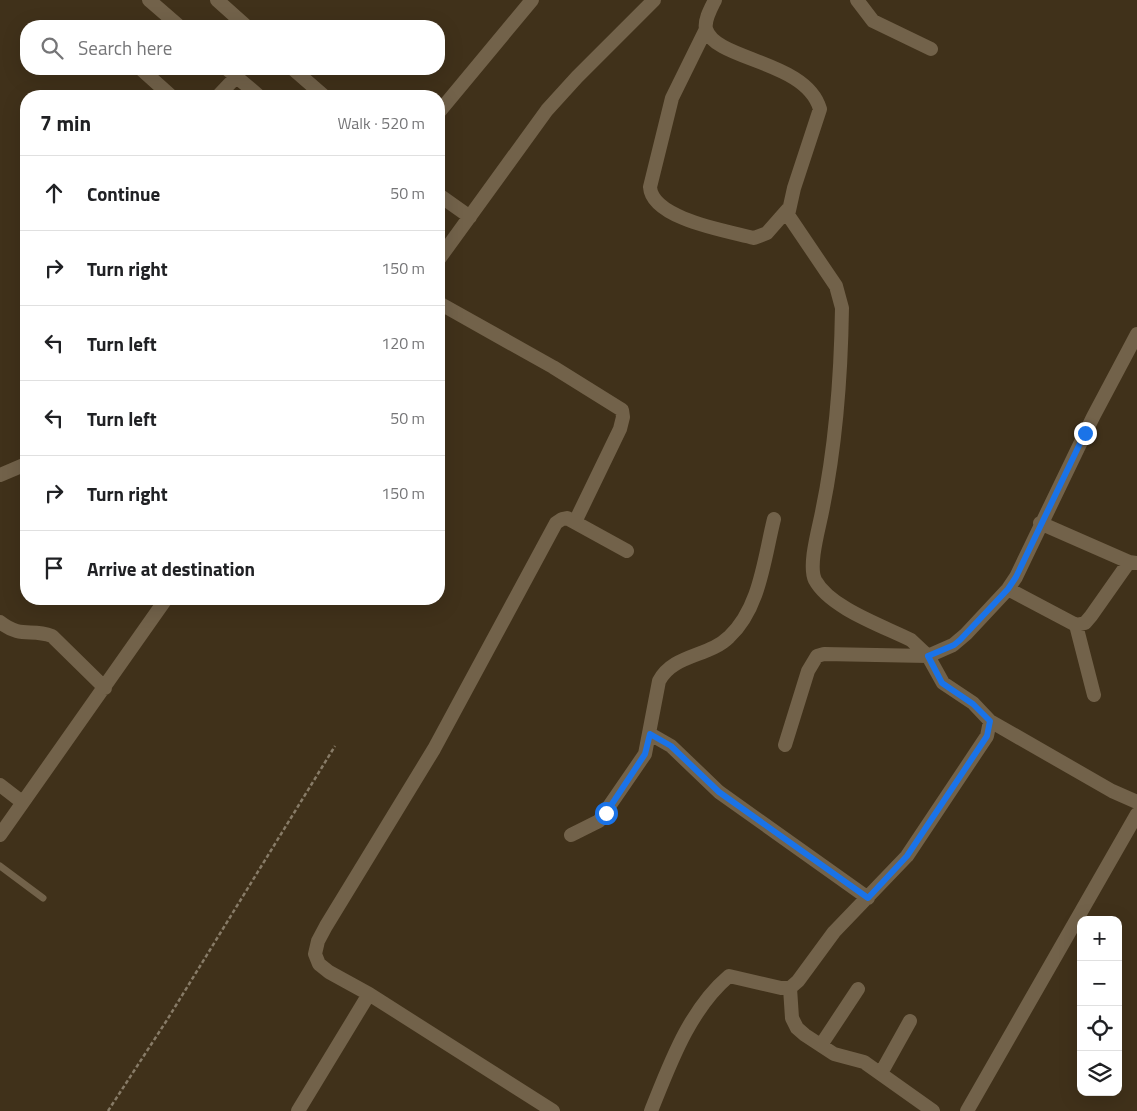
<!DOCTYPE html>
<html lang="en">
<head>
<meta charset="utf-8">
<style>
  :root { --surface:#fff; --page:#f2f2f2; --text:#202124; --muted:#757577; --line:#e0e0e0 }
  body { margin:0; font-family:"Titillium Web",sans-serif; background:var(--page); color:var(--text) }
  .controls { position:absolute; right:15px; bottom:15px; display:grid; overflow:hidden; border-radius:10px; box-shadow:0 5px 20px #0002 }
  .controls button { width:45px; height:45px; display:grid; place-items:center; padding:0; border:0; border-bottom:1px solid var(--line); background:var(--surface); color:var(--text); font:25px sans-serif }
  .stop { position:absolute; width:15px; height:15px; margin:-11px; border:4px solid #1a73e8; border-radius:50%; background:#fff }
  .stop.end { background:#1a73e8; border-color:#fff; box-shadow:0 1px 5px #0008 }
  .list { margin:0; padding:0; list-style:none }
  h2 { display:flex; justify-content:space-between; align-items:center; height:65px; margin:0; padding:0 20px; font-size:21px }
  h2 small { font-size:16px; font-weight:400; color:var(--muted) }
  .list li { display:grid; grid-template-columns:32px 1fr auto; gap:15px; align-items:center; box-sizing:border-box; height:75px; padding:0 20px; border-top:1px solid var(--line) }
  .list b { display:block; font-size:19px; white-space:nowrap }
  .list em { font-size:16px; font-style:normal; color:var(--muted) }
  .icon { flex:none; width:28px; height:28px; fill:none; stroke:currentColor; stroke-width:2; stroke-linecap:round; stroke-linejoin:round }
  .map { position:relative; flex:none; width:1137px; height:1111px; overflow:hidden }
  .search { position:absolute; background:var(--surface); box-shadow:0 5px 20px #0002; left:20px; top:20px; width:425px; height:55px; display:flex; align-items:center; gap:12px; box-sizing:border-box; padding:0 18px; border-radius:20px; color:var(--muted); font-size:19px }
  .panel { position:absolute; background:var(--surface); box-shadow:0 5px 20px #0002; left:20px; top:90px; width:425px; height:515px; border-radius:20px }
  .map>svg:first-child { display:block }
</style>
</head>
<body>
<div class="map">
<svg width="1137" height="1111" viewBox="0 0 1137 1111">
  <rect width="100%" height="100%" fill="#40311a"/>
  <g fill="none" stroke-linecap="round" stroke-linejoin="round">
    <!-- path -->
    <path stroke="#877b67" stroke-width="2.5" stroke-dasharray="4 2.5" stroke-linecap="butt" d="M108 1111 167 1020 335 746"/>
    <!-- lane -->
    <path stroke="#72624a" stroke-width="7" d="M0 866 43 898"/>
    <!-- street -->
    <path stroke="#72624a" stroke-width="14" d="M149 0 179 26
      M217 0 246 26
      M857 0 873 21 931 49
      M706 29 672 98 650 187C652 219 728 231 754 238L767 233 788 209
      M141 69 171 96
      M227 69 259 96
      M293 69 324 96
      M218 96 236 77
      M439 112 532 0
      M439 195 470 217
      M439 259 547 110 577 77 654 0
      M439 303 553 367 622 410 623 417 620 429 575 522
      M0 475 26 464
      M1040 523 1129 562
      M1008 589 1076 625 1085 623 1091 616 1129 562 1137 563
      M0 622C22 639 30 628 52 636L105 688
      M1076 625 1094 695
      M990 721 1112 791 1137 802
      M650 734 671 746 719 792 868 898
      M785 745 808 671 817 656 824 654 928 656 953 645 966 634 1008 589 1016 577 1093 417 1137 334
      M0 785 22 802
      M0 835 166 599
      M571 835 599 821 645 754 659 681C673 654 709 657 729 637 760 608 764 559 774 519
      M790 988 792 1018 797 1028 805 1035 834 1054 864 1062 933 1111
      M821 1045 858 989
      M881 1073 910 1021
      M298 1111 369 994
      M553 1111 369 994 329 972 319 964 315 954 318 941 326 926 434 749 556 523 562 519 567 518 627 551
      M651 1111C670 1064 689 1010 729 976L781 988H790L798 981 834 932 907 856 987 736 990 721 973 703 943 683 928 656 911 640C883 626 830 608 815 580 808 565 819 528 822 512 836 445 841 376 842 308L836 286 788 215 794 188 820 109C806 60 715 61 706 29 704 20 711 8 715 0
      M967 1111 1137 814"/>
  </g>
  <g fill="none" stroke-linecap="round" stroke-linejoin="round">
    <!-- route -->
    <path stroke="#1a73e8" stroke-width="6" d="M606 813 645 754 650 734 671 746 719 792 868 898 907 856 987 736 990 721 973 704 942 683 928 656 954 645 960 640 1008 589 1016 577 1085 433"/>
  </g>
</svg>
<div class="controls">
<button>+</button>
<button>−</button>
<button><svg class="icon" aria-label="locate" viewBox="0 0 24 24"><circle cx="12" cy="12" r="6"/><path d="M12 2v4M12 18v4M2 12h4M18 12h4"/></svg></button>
<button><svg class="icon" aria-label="layers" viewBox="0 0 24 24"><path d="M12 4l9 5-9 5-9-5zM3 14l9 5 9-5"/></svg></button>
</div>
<div class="stop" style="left:606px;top:813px"></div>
<div class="stop end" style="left:1085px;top:433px"></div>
<div class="search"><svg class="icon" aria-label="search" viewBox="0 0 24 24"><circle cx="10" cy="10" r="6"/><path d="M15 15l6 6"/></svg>Search here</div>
<section class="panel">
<h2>7 min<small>Walk · 520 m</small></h2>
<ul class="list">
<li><svg class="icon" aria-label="ahead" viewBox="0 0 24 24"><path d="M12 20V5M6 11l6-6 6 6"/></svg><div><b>Continue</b></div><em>50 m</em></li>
<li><svg class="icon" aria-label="right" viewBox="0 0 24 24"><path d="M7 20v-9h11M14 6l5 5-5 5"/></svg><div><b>Turn right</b></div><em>150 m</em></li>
<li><svg class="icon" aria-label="left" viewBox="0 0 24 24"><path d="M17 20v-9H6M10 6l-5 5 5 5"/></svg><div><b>Turn left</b></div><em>120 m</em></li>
<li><svg class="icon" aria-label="left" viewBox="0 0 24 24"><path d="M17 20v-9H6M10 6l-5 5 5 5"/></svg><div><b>Turn left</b></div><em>50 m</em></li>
<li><svg class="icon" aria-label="right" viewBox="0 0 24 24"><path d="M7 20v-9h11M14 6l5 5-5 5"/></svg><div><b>Turn right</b></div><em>150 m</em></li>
<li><svg class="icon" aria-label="arrive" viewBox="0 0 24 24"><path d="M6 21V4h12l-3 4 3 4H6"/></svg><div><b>Arrive at destination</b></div></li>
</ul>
</section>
</div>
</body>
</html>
